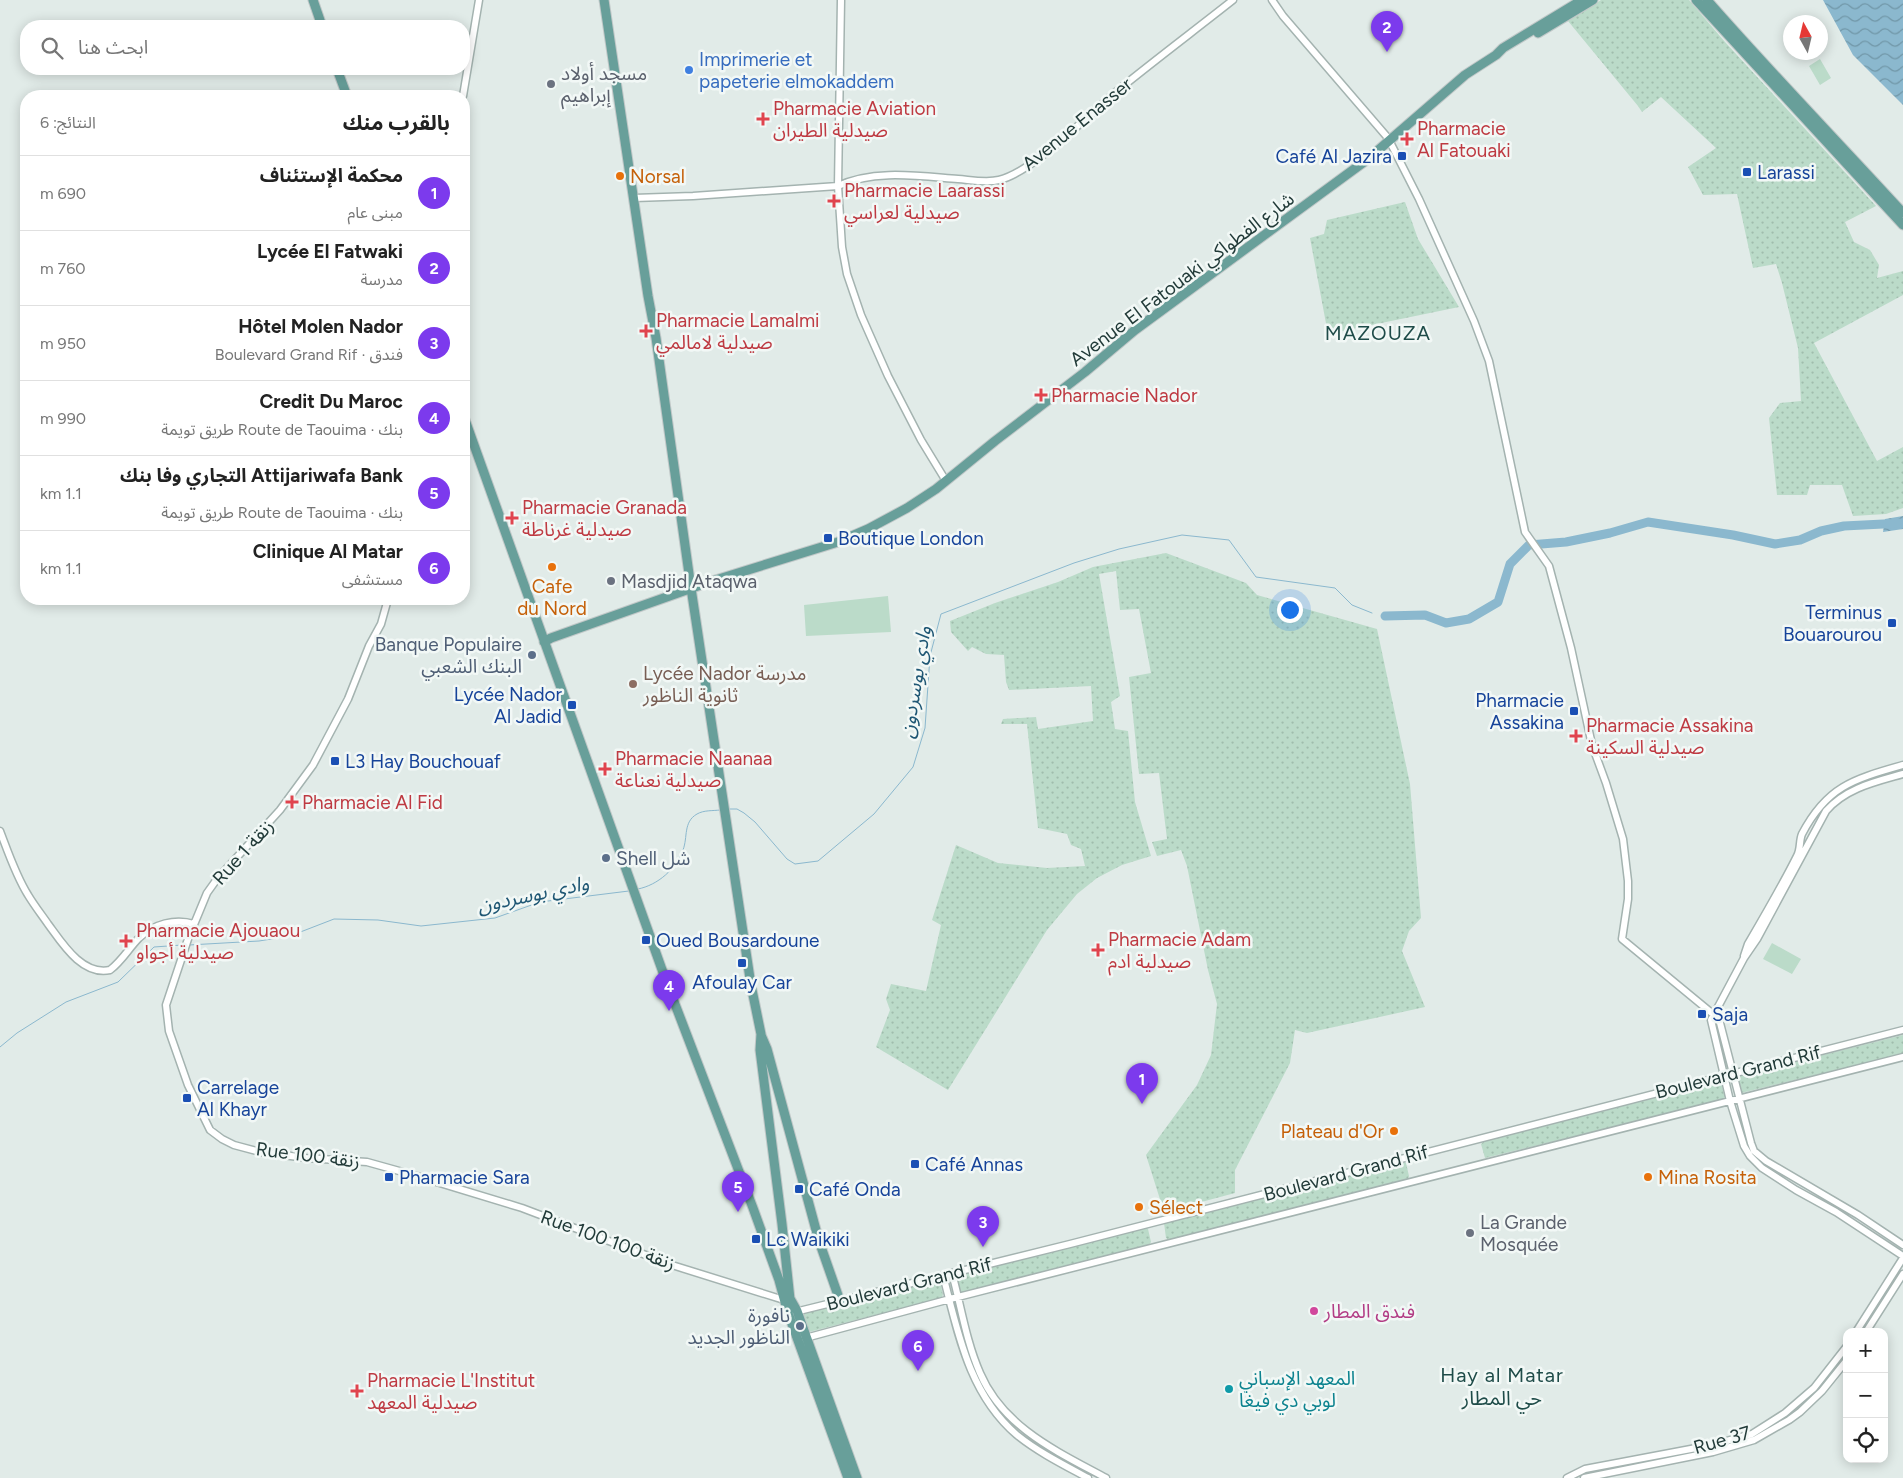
<!DOCTYPE html>
<html lang="ar">
<head>
<meta charset="utf-8">
<style>
  :root { --surface:#fff; --page:#f2f2f2; --text:#222; --muted:#767676; --line:#e0e0e0; --accent:#7c3aed }
  body { margin:0; font-family:Figtree,"Noto Sans Arabic",sans-serif; background:var(--page); color:var(--text); direction:rtl }
  .controls { position:absolute; right:15px; bottom:15px; display:grid; overflow:hidden; border-radius:10px; box-shadow:0 2px 12px #0003 }
  .controls button { width:45px; height:45px; display:grid; place-items:center; padding:0; border:0; border-bottom:1px solid var(--line); background:var(--surface); color:var(--text); font:25px sans-serif }
  .compass { position:absolute; left:1783px; top:15px; width:45px; height:45px; border-radius:50%; background:var(--surface); box-shadow:0 2px 12px #0003; rotate:352deg }
  .you { position:absolute; left:1289px; top:609px; width:18px; height:18px; margin:-12px; border:4px solid #fff; border-radius:50%; background:#1a73e8; box-shadow:0 0 0 8px #1a73e833 }
  .badge { display:grid; place-items:center; width:32px; height:32px; border-radius:50%; background:var(--accent); color:#fff; font-size:16px; font-weight:700 }
  .pin { position:absolute; translate:-50% -41px; filter:drop-shadow(0 1px 2px #0008) }
  .pin::after { content:''; position:absolute; top:26px; width:18px; height:15px; background:inherit; clip-path:polygon(0 0,100% 0,50% 100%) }
  .list { margin:0; padding:0; list-style:none }
  h2 { display:flex; justify-content:space-between; align-items:center; height:65px; margin:0; padding:0 20px; font-size:21px }
  h2 small { font-size:16px; font-weight:400; color:var(--muted) }
  .list li { display:grid; grid-template-columns:32px 1fr auto; gap:15px; align-items:center; box-sizing:border-box; height:75px; padding:0 20px; border-top:1px solid var(--line) }
  .list b { display:block; font-size:19px; white-space:nowrap }
  .list p { margin:0; font-size:16px; white-space:nowrap; color:var(--muted) }
  .list em { font-size:16px; font-style:normal; color:var(--muted) }
  .icon { flex:none; width:28px; height:28px; fill:none; stroke:currentColor; stroke-width:2; stroke-linecap:round; stroke-linejoin:round }
  .map { position:relative; flex:none; width:1903px; height:1478px; overflow:hidden; direction:ltr }
  .search { position:absolute; background:var(--surface); box-shadow:0 2px 12px #0003; left:20px; top:20px; width:450px; height:55px; display:flex; align-items:center; gap:12px; box-sizing:border-box; padding:0 18px; border-radius:20px; color:var(--muted); font-size:19px }
  .panel { position:absolute; background:var(--surface); box-shadow:0 2px 12px #0003; left:20px; top:90px; width:450px; height:515px; border-radius:20px; direction:rtl }
  .map>svg:first-child { display:block }
</style>
</head>
<body>
<div class="map">
<svg width="1903" height="1478" viewBox="0 0 1903 1478">
  <defs>
    <pattern id="grass-dots" width="8" height="8" patternUnits="userSpaceOnUse" patternTransform="scale(1.25)"><rect width="8" height="8" fill="#bbdbc9"/><path d="M2 2h.1M6 6h.1" fill="none" stroke="#a0bdad" stroke-width="1.8" stroke-linecap="round"/></pattern>
    <pattern id="water-waves" width="16" height="10" patternUnits="userSpaceOnUse" patternTransform="scale(1.25)"><rect width="16" height="10" fill="#8bb8ce"/><path d="M0 5q4-4 8 0t8 0" fill="none" stroke="#7197a8"/></pattern>
  </defs>
  <rect width="100%" height="100%" fill="#e1ebe8"/>
  <!-- grass -->
  <path fill="url(#grass-dots)" d="M1601 0H1689L1725 42 1876 206 1845 222 1854 242 1870 250 1879 265 1877 278 1903 271V295L1814 343 1877 461 1903 447V508L1886 514 1853 516 1842 485H1810L1807 495H1777L1769 418 1780 403 1801 401 1798 348 1782 283 1776 264 1753 268 1737 194 1703 195 1688 167 1716 148 1661 97 1642 112 1638 106 1568 21Z
    M1405 202 1418 239 1459 307 1328 334 1310 238 1324 234 1327 220Z
    M1166 553 1246 583 1257 595 1377 629 1410 784 1421 918 1409 931 1402 951 1425 1007 1307 1033 1295 1030 1290 1063 1235 1170V1193L1164 1212 1146 1155 1197 1085 1211 1055 1217 1004 1208 970 1187 866 1181 850 1157 856 1152 842 1167 839 1159 773 1139 774 1129 677 1151 673 1139 609 1120 610 1116 571 1099 574 1120 696 1111 702 1115 729 1128 731 1135 802 1151 856 1122 865 1097 878 1077 894 1047 930 948 1090 876 1047 890 1010 886 999 891 984 926 991 941 925 932 920 956 845 998 863 1047 868 1085 866 1081 849 1071 845 1067 834 1038 828 1027 724H1001L1003 719 1036 717 1038 729 1093 721 1091 686 1009 690 1006 682 1004 655 986 654 972 647 968 651 951 632 950 621 995 603 1058 582 1093 567Z
    M1903 1035V1054L1741 1093 1737 1077 1739 1076Z
    M1718 1082 1721 1083 1725 1097 1723 1100 1485 1158 1481 1144 1484 1141Z
    M1402 1162 1406 1163 1409 1176 1408 1179 1169 1240 1166 1238 1164 1223Z
    M1144 1227 1148 1229 1151 1242 1149 1245 961 1293 959 1291 955 1276 957 1275Z
    M937 1280 940 1281 943 1295 941 1298 809 1332 807 1331 802 1314Z"/>
  <!-- pitch -->
  <path fill="#bbdbc9" d="M1820 59 1831 78 1820 85 1809 66Z
    M888 596 891 632 806 636 804 605Z
    M1772 943 1801 959 1792 974 1763 959Z"/>
  <!-- water -->
  <path fill="url(#water-waves)" d="M1823 0H1903V105L1853 55Z
    M1903 516V529L1883 532 1885 519Z"/>
  <g fill="none" stroke-linecap="round" stroke-linejoin="round">
    <!-- stream -->
    <path stroke="#8bb8ce" stroke-width="1" d="M729 809H737L744 813 755 822 787 859 795 864 818 861 874 814 913 767 925 728 930 656 941 614 1074 563 1119 549 1182 535 1229 540 1256 577 1335 588 1352 605 1372 613
      M638 889C658 885 676 869 683 850 688 837 683 822 697 814 704 810 712 811 720 810
      M189 945 259 941 290 936 334 919 378 920 421 926 495 918 540 902 629 891
      M0 1047 17 1033 66 1002 118 982 154 947 182 945"/>
    <!-- river -->
    <path stroke="#8bb8ce" stroke-width="9" d="M1385 616 1425 615 1446 623 1469 619 1498 602 1510 564 1529 545 1566 542 1610 533 1648 522 1733 535 1775 544 1800 540 1821 531 1844 526 1903 523"/>
    <defs>
      <path id="minor" d="M841 0 838 186 842 247 847 274 861 315 888 376 921 440 946 481
        M1272 0 1283 16 1388 138 1419 199 1474 321 1489 361 1525 532 1549 566 1571 648 1592 745 1606 783 1623 839 1628 881V899L1622 939 1719 1019 1751 1143 1754 1151 1766 1161 1858 1215 1903 1245
        M463 96 479 0
        M634 198 693 196 838 186C874 169 919 176 958 179 971 180 986 183 999 180 1033 172 1088 115 1117 91 1155 60 1195 30 1233 0
        M388 599 381 624 369 646 348 699 313 765 280 810 217 879 207 893 188 939 166 1005 169 1031 188 1085 210 1130 222 1139 234 1145 260 1152 306 1158 367 1162 410 1174 522 1208 672 1265 784 1300H787
        M1903 774C1875 782 1846 788 1826 811L1757 939 1744 958 1711 1020 1730 1101 1744 1146 1750 1156 1762 1168 1796 1190 1836 1212 1903 1256
        M0 831C8 852 16 876 28 895 34 905 41 914 48 924 62 943 82 976 110 970 122 961 129 948 139 938 154 924 175 918 194 924
        M1744 956 1748 944C1765 915 1782 886 1797 856 1801 849 1799 841 1802 834 1827 786 1854 779 1903 765
        M952 1273C961 1306 966 1341 980 1373 1003 1427 1056 1451 1106 1478
        M943 1275C958 1333 969 1394 1017 1435 1038 1452 1064 1465 1088 1478
        M795 1312 1070 1244 1903 1030
        M1856 1332 1903 1258
        M1866 1332 1903 1274
        M798 1340 950 1299 1903 1057
        M1567 1478 1585 1469 1712 1445 1752 1434 1785 1413 1814 1388 1847 1346
        M1584 1478 1713 1452 1754 1440 1789 1420 1800 1412 1822 1391 1847 1360"/>
      <path id="major" d="M313 0 322 26
        M604 0 648 296 656 338 691 588 751 985 761 1034 760 1050 782 1224 790 1299
        M1696 0 1903 225
        M1707 0C1771 73 1838 142 1903 213
        M1538 33 1593 0
        M337 69 347 96
        M464 417 665 978 753 1208 779 1280 788 1313 848 1478
        M544 642 551 638 709 582 838 542 868 529 907 508 936 489 995 441 1085 372 1135 330 1368 159 1465 75 1496 55 1503 48 1582 0
        M761 1035 767 1049 819 1241 840 1301
        M788 1295 797 1311 857 1478"/>
    </defs>
    <!-- minor casing -->
    <use href="#minor" stroke="#a4b3b0" stroke-width="9"/>
    <!-- major casing -->
    <use href="#major" stroke="#c1c8c8" stroke-width="11"/>
    <!-- minor -->
    <use href="#minor" stroke="#fff" stroke-width="6"/>
    <!-- major -->
    <use href="#major" stroke="#689f9a" stroke-width="9"/>
  </g>
  <!-- markers -->
  <circle fill="#3f7fe0" stroke="#f2f8f6" stroke-width="2" cx="689" cy="70" r="5"/>
  <g fill="#6b7280" stroke="#f2f8f6" stroke-width="2">
    <circle cx="551" cy="84" r="5"/>
    <circle cx="611" cy="581" r="5"/>
    <circle cx="1470" cy="1233" r="5"/>
  </g>
  <g fill="#e0444e" stroke="#f2f8f6" stroke-width="2">
    <path d="M760.5 111.5h5v5h5v5h-5v5h-5v-5h-5v-5h5z"/>
    <path d="M1404.5 131.5h5v5h5v5h-5v5h-5v-5h-5v-5h5z"/>
    <path d="M831.5 193.5h5v5h5v5h-5v5h-5v-5h-5v-5h5z"/>
    <path d="M643.5 323.5h5v5h5v5h-5v5h-5v-5h-5v-5h5z"/>
    <path d="M1038.5 387.5h5v5h5v5h-5v5h-5v-5h-5v-5h5z"/>
    <path d="M509.5 510.5h5v5h5v5h-5v5h-5v-5h-5v-5h5z"/>
    <path d="M1573.5 728.5h5v5h5v5h-5v5h-5v-5h-5v-5h5z"/>
    <path d="M602.5 761.5h5v5h5v5h-5v5h-5v-5h-5v-5h5z"/>
    <path d="M289.5 794.5h5v5h5v5h-5v5h-5v-5h-5v-5h5z"/>
    <path d="M123.5 933.5h5v5h5v5h-5v5h-5v-5h-5v-5h5z"/>
    <path d="M1095.5 942.5h5v5h5v5h-5v5h-5v-5h-5v-5h5z"/>
    <path d="M354.5 1383.5h5v5h5v5h-5v5h-5v-5h-5v-5h5z"/>
  </g>
  <g fill="#1a4fb4" stroke="#f2f8f6" stroke-width="2">
    <rect x="1397" y="151" width="10" height="10" rx="2.5"/>
    <rect x="1742" y="167" width="10" height="10" rx="2.5"/>
    <rect x="823" y="533" width="10" height="10" rx="2.5"/>
    <rect x="1887" y="618" width="10" height="10" rx="2.5"/>
    <rect x="567" y="700" width="10" height="10" rx="2.5"/>
    <rect x="1569" y="706" width="10" height="10" rx="2.5"/>
    <rect x="330" y="756" width="10" height="10" rx="2.5"/>
    <rect x="641" y="935" width="10" height="10" rx="2.5"/>
    <rect x="737" y="958" width="10" height="10" rx="2.5"/>
    <rect x="1697" y="1009" width="10" height="10" rx="2.5"/>
    <rect x="182" y="1093" width="10" height="10" rx="2.5"/>
    <rect x="910" y="1159" width="10" height="10" rx="2.5"/>
    <rect x="384" y="1172" width="10" height="10" rx="2.5"/>
    <rect x="794" y="1184" width="10" height="10" rx="2.5"/>
    <rect x="751" y="1234" width="10" height="10" rx="2.5"/>
  </g>
  <g fill="#e8710a" stroke="#f2f8f6" stroke-width="2">
    <circle cx="620" cy="176" r="5"/>
    <circle cx="552" cy="567" r="5"/>
    <circle cx="1394" cy="1131" r="5"/>
    <circle cx="1648" cy="1177" r="5"/>
    <circle cx="1139" cy="1207" r="5"/>
  </g>
  <g fill="#5c6f8a" stroke="#f2f8f6" stroke-width="2">
    <circle cx="532" cy="655" r="5"/>
    <circle cx="606" cy="858" r="5"/>
    <circle cx="800" cy="1326" r="5"/>
  </g>
  <circle fill="#8d6e63" stroke="#f2f8f6" stroke-width="2" cx="633" cy="684" r="5"/>
  <circle fill="#d1479c" stroke="#f2f8f6" stroke-width="2" cx="1314" cy="1311" r="5"/>
  <circle fill="#0f9aa8" stroke="#f2f8f6" stroke-width="2" cx="1229" cy="1389" r="5"/>
  <g text-anchor="middle" dominant-baseline="central" stroke-width="5" stroke-linejoin="round" paint-order="stroke">
    <!-- shop labels -->
    <g font-size="19" fill="#366cbe" stroke="#f2f8f6" text-anchor="start">
      <text x="699" y="59">Imprimerie et<tspan x="699" dy="22">papeterie elmokaddem</tspan></text>
    </g>
    <!-- worship labels -->
    <g font-size="19" fill="#5b616d" stroke="#f2f8f6" text-anchor="start">
      <text x="561" y="73">مسجد أولاد<tspan x="561" dy="22">إبراهيم</tspan></text>
      <text x="621" y="581">Masdjid Ataqwa</text>
      <text x="1480" y="1222">La Grande<tspan x="1480" dy="22">Mosquée</tspan></text>
    </g>
    <!-- health labels -->
    <g font-size="19" fill="#be3a42" stroke="#f2f8f6" text-anchor="start">
      <text x="773" y="108">Pharmacie Aviation<tspan x="773" dy="22">صيدلية الطيران</tspan></text>
      <text x="1417" y="128">Pharmacie<tspan x="1417" dy="22">Al Fatouaki</tspan></text>
      <text x="844" y="190">Pharmacie Laarassi<tspan x="844" dy="22">صيدلية لعراسي</tspan></text>
      <text x="656" y="320">Pharmacie Lamalmi<tspan x="656" dy="22">صيدلية لامالمي</tspan></text>
      <text x="1051" y="395">Pharmacie Nador</text>
      <text x="522" y="507">Pharmacie Granada<tspan x="522" dy="22">صيدلية غرناطة</tspan></text>
      <text x="1586" y="725">Pharmacie Assakina<tspan x="1586" dy="22">صيدلية السكينة</tspan></text>
      <text x="615" y="758">Pharmacie Naanaa<tspan x="615" dy="22">صيدلية نعناعة</tspan></text>
      <text x="302" y="802">Pharmacie Al Fid</text>
      <text x="136" y="930">Pharmacie Ajouaou<tspan x="136" dy="22">صيدلية أجواو</tspan></text>
      <text x="1108" y="939">Pharmacie Adam<tspan x="1108" dy="22">صيدلية ادم</tspan></text>
      <text x="367" y="1380">Pharmacie L'Institut<tspan x="367" dy="22">صيدلية المعهد</tspan></text>
    </g>
    <!-- street labels -->
    <g font-size="19" fill="#223b39" stroke="#f2f8f6">
      <text transform="translate(1077 124) rotate(-39)">Avenue Enasser</text>
      <text transform="translate(1182 279) rotate(-37)">Avenue El Fatouaki شارع الفطواكي</text>
      <text transform="translate(243 852) rotate(-48)">Rue زنقة 1</text>
      <text transform="translate(1738 1072) rotate(-14)">Boulevard Grand Rif</text>
      <text transform="translate(308 1155) rotate(7)">Rue 100 زنقة</text>
      <text transform="translate(1346 1173) rotate(-15)">Boulevard Grand Rif</text>
      <text transform="translate(608 1240) rotate(20)">Rue 100 زنقة 100</text>
      <text transform="translate(909 1284) rotate(-14)">Boulevard Grand Rif</text>
      <text transform="translate(1722 1440) rotate(-16)">Rue 37</text>
    </g>
    <!-- transit labels -->
    <g font-size="19" fill="#164399" stroke="#f2f8f6" text-anchor="start">
      <text x="1392" y="156" text-anchor="end">Café Al Jazira</text>
      <text x="1757" y="172">Larassi</text>
      <text x="838" y="538">Boutique London</text>
      <text x="1882" y="612" text-anchor="end">Terminus<tspan x="1882" dy="22">Bouarourou</tspan></text>
      <text x="562" y="694" text-anchor="end">Lycée Nador<tspan x="562" dy="22">Al Jadid</tspan></text>
      <text x="1564" y="700" text-anchor="end">Pharmacie<tspan x="1564" dy="22">Assakina</tspan></text>
      <text x="345" y="761">L3 Hay Bouchouaf</text>
      <text x="656" y="940">Oued Bousardoune</text>
      <text x="742" y="982" text-anchor="middle">Afoulay Car</text>
      <text x="1712" y="1014">Saja</text>
      <text x="197" y="1087">Carrelage<tspan x="197" dy="22">Al Khayr</tspan></text>
      <text x="925" y="1164">Café Annas</text>
      <text x="399" y="1177">Pharmacie Sara</text>
      <text x="809" y="1189">Café Onda</text>
      <text x="766" y="1239">Lc Waikiki</text>
    </g>
    <!-- food labels -->
    <g font-size="19" fill="#c56008" stroke="#f2f8f6" text-anchor="start">
      <text x="630" y="176">Norsal</text>
      <text x="552" y="586" text-anchor="middle">Cafe<tspan x="552" dy="22">du Nord</tspan></text>
      <text x="1384" y="1131" text-anchor="end">Plateau d'Or</text>
      <text x="1658" y="1177">Mina Rosita</text>
      <text x="1149" y="1207">Sélect</text>
    </g>
    <!-- service labels -->
    <g font-size="19" fill="#4e5e75" stroke="#f2f8f6" text-anchor="end">
      <text x="522" y="644">Banque Populaire<tspan x="522" dy="22">البنك الشعبي</tspan></text>
      <text x="616" y="858" text-anchor="start">Shell شل</text>
      <text x="790" y="1315">نافورة<tspan x="790" dy="22">الناظور الجديد</tspan></text>
    </g>
    <!-- education labels -->
    <g font-size="19" fill="#785e54" stroke="#f2f8f6" text-anchor="start">
      <text x="643" y="673">Lycée Nador مدرسة<tspan x="643" dy="22">ثانوية الناظور</tspan></text>
    </g>
    <!-- hotel labels -->
    <g font-size="19" fill="#b23c85" stroke="#f2f8f6" text-anchor="start">
      <text x="1324" y="1311">فندق المطار</text>
    </g>
    <!-- culture labels -->
    <g font-size="19" fill="#0d838f" stroke="#f2f8f6" text-anchor="start">
      <text x="1239" y="1378">المعهد الإسباني<tspan x="1239" dy="22">لوبي دي فيغا</tspan></text>
    </g>
    <!-- neighbourhood labels -->
    <g font-size="20" letter-spacing="1" fill="#1f4c49" stroke="#f2f8f6">
      <text x="1378" y="333">MAZOUZA</text>
      <text x="1502" y="1375">Hay al Matar<tspan x="1502" dy="23">حي المطار</tspan></text>
    </g>
    <!-- water labels -->
    <g font-size="20" font-style="italic" fill="#1f5774" stroke="#f2f8f6">
      <text transform="translate(915 682) rotate(-81)">وادي بوسردون</text>
      <text transform="translate(533 894) rotate(-12)">وادي بوسردون</text>
    </g>
  </g>
</svg>
<div class="controls">
<button>+</button>
<button>−</button>
<button><svg class="icon" aria-label="locate" viewBox="0 0 24 24"><circle cx="12" cy="12" r="6"/><path d="M12 2v4M12 18v4M2 12h4M18 12h4"/></svg></button>
</div>
<svg class="compass" viewBox="-18 -18 36 36"><path d="M0-13l5 13h-10z" fill="#e53935"/><path d="M0 13l5-13h-10z" fill="#767676"/></svg>
<div class="you"></div>
<div class="pin badge" style="left:1142px;top:1104px">1</div>
<div class="pin badge" style="left:1387px;top:52px">2</div>
<div class="pin badge" style="left:983px;top:1247px">3</div>
<div class="pin badge" style="left:669px;top:1011px">4</div>
<div class="pin badge" style="left:738px;top:1212px">5</div>
<div class="pin badge" style="left:918px;top:1371px">6</div>
<div class="search"><svg class="icon" aria-label="search" viewBox="0 0 24 24"><circle cx="10" cy="10" r="6"/><path d="M15 15l6 6"/></svg>ابحث هنا</div>
<section class="panel">
<h2>بالقرب منك<small>النتائج: 6</small></h2>
<ul class="list">
<li><span class="badge">1</span><div><b>محكمة الإستئناف</b><p>مبنى عام</p></div><em>690 m</em></li>
<li><span class="badge">2</span><div><b>Lycée El Fatwaki</b><p>مدرسة</p></div><em>760 m</em></li>
<li><span class="badge">3</span><div><b>Hôtel Molen Nador</b><p>فندق · Boulevard Grand Rif</p></div><em>950 m</em></li>
<li><span class="badge">4</span><div><b>Credit Du Maroc</b><p>بنك · Route de Taouima طريق تويمة</p></div><em>990 m</em></li>
<li><span class="badge">5</span><div><b>Attijariwafa Bank التجاري وفا بنك</b><p>بنك · Route de Taouima طريق تويمة</p></div><em>1.1 km</em></li>
<li><span class="badge">6</span><div><b>Clinique Al Matar</b><p>مستشفى</p></div><em>1.1 km</em></li>
</ul>
</section>
</div>
</body>
</html>
